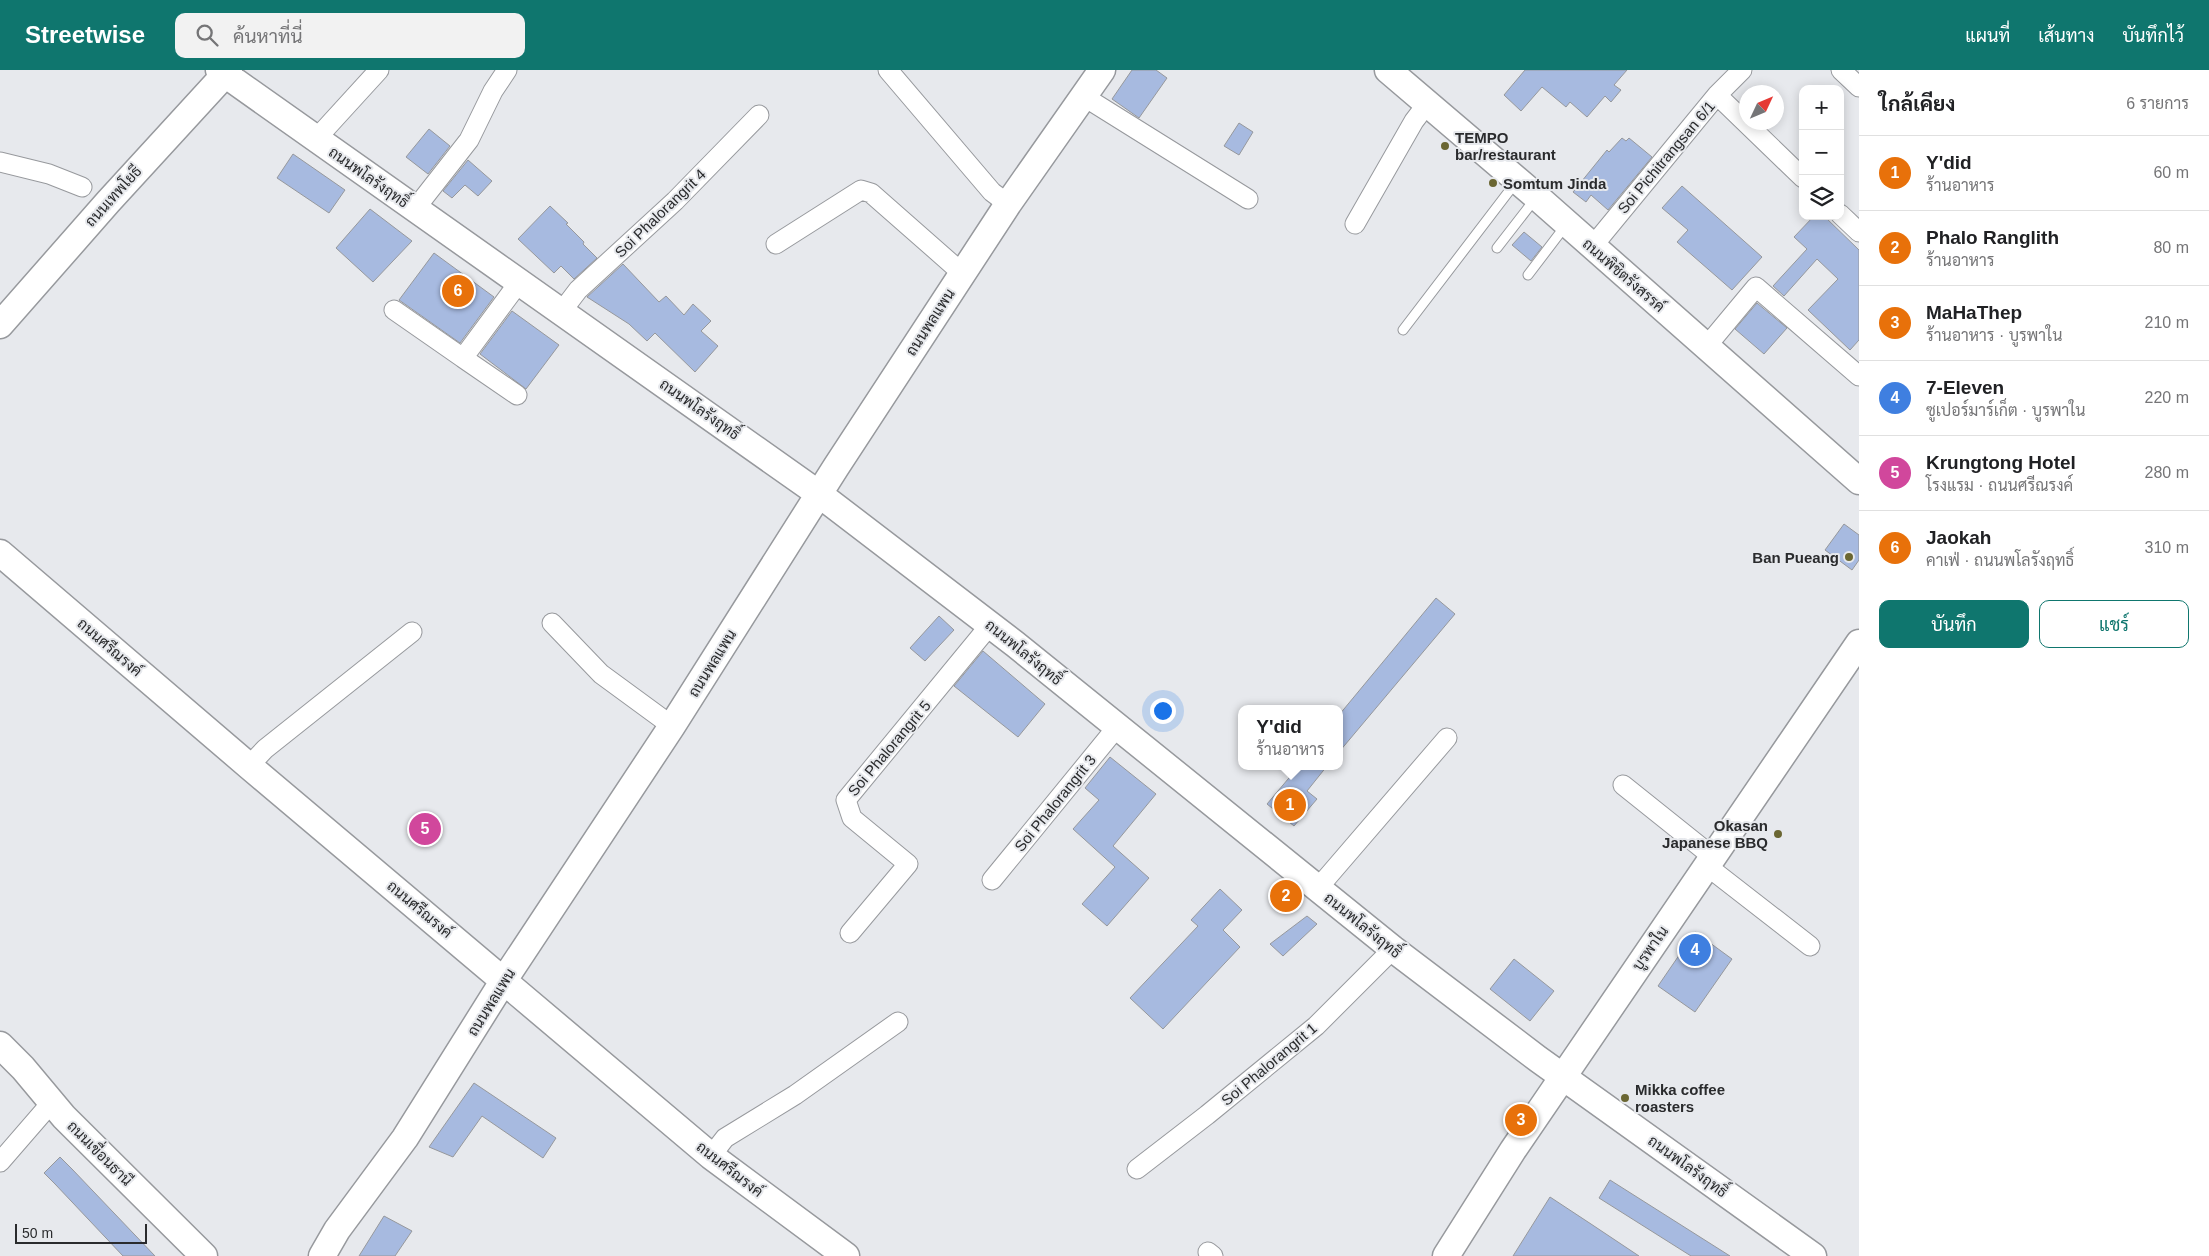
<!DOCTYPE html>
<html lang="th">
<head>
<meta charset="utf-8">
<style>
  :root { --surface:#fff; --page:#f2f2f2; --text:#202124; --muted:#757577; --line:#e0e0e0; --accent:#0f766e }
  body { margin:0; font-family:Helvetica,Sarabun,sans-serif; background:var(--page); color:var(--text) }
  .controls { position:absolute; right:15px; top:15px; display:grid; overflow:hidden; border-radius:10px; box-shadow:0 2px 12px #0003 }
  .controls button { width:45px; height:45px; display:grid; place-items:center; padding:0; border:0; border-bottom:1px solid var(--line); background:var(--surface); color:var(--text); font:25px sans-serif }
  .compass { position:absolute; left:1739px; top:15px; width:45px; height:45px; border-radius:50%; background:var(--surface); box-shadow:0 2px 12px #0003; rotate:46deg }
  .scale { position:absolute; left:15px; bottom:12px; width:132px; box-sizing:border-box; padding-left:5px; border:2px solid #2a2b2d; border-top:0; font-size:14px; line-height:18px; white-space:nowrap; color:#2a2b2d; -webkit-text-stroke:4px #e7e9ed; paint-order:stroke }
  .you { position:absolute; left:1162px; top:640px; width:18px; height:18px; margin:-12px; border:4px solid #fff; border-radius:50%; background:#1a73e8; box-shadow:0 0 0 8px #1a73e833 }
  .badge { display:grid; place-items:center; width:32px; height:32px; border-radius:50%; background:var(--accent); color:#fff; font-size:16px; font-weight:700 }
  .pin { position:absolute; translate:-50% -50%; border:2px solid #fff; box-shadow:0 1px 5px #0006 }
  .popup { position:absolute; left:1238px; top:635px; width:105px; height:65px; box-sizing:border-box; display:grid; place-content:center; border-radius:10px; background:var(--surface); filter:drop-shadow(0 1px 4px #0005); font-size:16px; white-space:nowrap; color:var(--muted) }
  .popup b { font-size:19px; color:var(--text) }
  .popup::after { content:''; position:absolute; left:50%; top:100%; margin-left:-10px; border:10px solid transparent; border-top-color:var(--surface) }
  .list { margin:0; padding:0; list-style:none }
  h2 { display:flex; justify-content:space-between; align-items:center; height:65px; margin:0; padding:0 20px; font-size:21px }
  h2 small { font-size:16px; font-weight:400; color:var(--muted) }
  .list li { display:grid; grid-template-columns:32px 1fr auto; gap:15px; align-items:center; box-sizing:border-box; height:75px; padding:0 20px; border-top:1px solid var(--line) }
  .list b { display:block; font-size:19px; white-space:nowrap }
  .list p { margin:0; font-size:16px; white-space:nowrap; color:var(--muted) }
  .list em { font-size:16px; font-style:normal; color:var(--muted) }
  .actions { display:flex; gap:10px; padding:15px 20px }
  .actions a { flex:1; padding:11px 0; border:1px solid var(--accent); border-radius:10px; text-align:center; font-size:18px; color:var(--accent) }
  .actions .main { background:var(--accent); color:#fff }
  .icon { flex:none; width:28px; height:28px; fill:none; stroke:currentColor; stroke-width:2; stroke-linecap:round; stroke-linejoin:round }
  .map { position:relative; flex:none; width:1859px; height:1186px; overflow:hidden }
  header { display:flex; align-items:center; gap:30px; box-sizing:border-box; height:70px; padding:0 25px; background:var(--accent); color:#fff }
  header strong { font-size:24px }
  nav { display:flex; gap:28px; margin-inline-start:auto; font-size:18px }
  .search { width:350px; height:45px; background:var(--page); display:flex; align-items:center; gap:12px; box-sizing:border-box; padding:0 18px; border-radius:10px; color:var(--muted); font-size:19px }
  main { display:flex }
  aside { flex:1; background:var(--surface) }
  .map>svg:first-child { display:block }
</style>
</head>
<body>
<header>
<strong>Streetwise</strong>
<div class="search"><svg class="icon" aria-label="search" viewBox="0 0 24 24"><circle cx="10" cy="10" r="6"/><path d="M15 15l6 6"/></svg>ค้นหาที่นี่</div>
<nav><a>แผนที่</a><a>เส้นทาง</a><a>บันทึกไว้</a></nav>
</header>
<main>
<div class="map">
<svg width="1859" height="1186" viewBox="0 0 1859 1186">
  <rect width="100%" height="100%" fill="#e7e9ed"/>
  <!-- building -->
  <path fill="#a7bae0" stroke="#96989c" d="M1132 0H1156L1167 8 1139 48 1112 29Z
    M1525 0H1627L1614 15 1621 20 1611 32 1605 26 1587 47 1570 32 1566 37 1542 17 1521 41 1504 25Z
    M1239 53 1253 62 1239 85 1224 76Z
    M429 59 450 76 428 104 406 87Z
    M1622 68 1626 71 1629 68 1652 87 1608 140 1591 125 1586 132 1573 122 1607 80 1609 82Z
    M293 84 345 120 329 143 277 108Z
    M468 90 492 111 478 126 465 115 452 128 443 121Z
    M1682 116 1762 187 1732 220 1677 172 1688 160 1662 138Z
    M550 136 568 153 566 154 584 172 583 174 597 188 574 209 561 196 554 203 518 169Z
    M370 139 412 171 373 212 336 178Z
    M1814 146H1824L1859 180V270L1850 280 1808 240 1838 209 1817 189 1784 226 1773 216 1807 179 1794 167Z
    M1524 162 1542 177 1531 191 1512 175Z
    M434 183 494 227 460 273 399 230Z
    M623 194 659 232 666 226 684 245 693 234 711 251 701 261 718 276 695 302 655 263 647 271 629 254 587 227Z
    M1757 233 1787 258 1764 284 1735 259Z
    M512 241 559 275 526 319 480 284Z
    M1844 454 1859 465V490L1852 500 1825 480Z
    M1436 528 1455 544 1339 682V645Z
    M939 546 954 560 925 591 910 578Z
    M983 581 1045 634 1018 667 954 616Z
    M1110 687 1156 724 1113 776 1149 808 1107 856 1082 834 1115 797 1073 759 1099 730 1085 718Z
    M1299 696H1327L1307 721 1317 729 1294 756 1267 734Z
    M1220 819 1242 840 1223 860 1240 877 1163 959 1130 928 1198 856 1191 850Z
    M1307 846 1317 854 1283 886 1270 874Z
    M1695 862 1732 889 1695 942 1658 916Z
    M1514 889 1554 921 1530 951 1490 919Z
    M474 1013 556 1068 543 1088 482 1046 453 1087 429 1077Z
    M60 1087 72 1099 155 1186H123L55 1114 44 1103Z
    M1610 1110 1730 1186H1691L1599 1128Z
    M1550 1127 1591 1154 1639 1186H1513Z
    M384 1146 412 1161 395 1186H359Z"/>
  <g fill="none" stroke-linecap="round" stroke-linejoin="round">
    <defs>
      <path id="lane" d="M1497 178 1535 129
        M1528 205 1566 155
        M1403 260 1516 112"/>
      <path id="street" d="M888 0 992 122 1008 134
        M1841 0 1859 17
        M1717 25 1803 108
        M1083 26 1248 129
        M316 69 379 0
        M0 92 49 104 82 117
        M415 139 469 70 493 21 507 0
        M1840 144 1859 162
        M1355 154 1414 51 1427 34
        M776 174 861 120 871 123 962 203
        M1592 177 1717 25 1742 0
        M394 240 463 288
        M562 241 578 220 675 131 759 45
        M1706 277 1756 217 1859 306
        M517 325 463 288 520 211
        M552 553 601 604 672 656
        M249 696 265 679 412 562
        M1623 715 1713 787
        M1707 796 1810 876
        M992 810 1117 657
        M1318 818 1447 668
        M850 863 908 794 852 748 846 730 990 555
        M711 1086 725 1068 795 1025 898 952
        M0 1092 52 1032
        M1137 1099 1207 1045 1316 956 1393 879
        M1208 1182 1213 1186"/>
      <path id="secondary" d="M219 0 819 424 1015 574 1393 879 1538 989 1813 1186
        M1388 0 1537 127 1859 411
        M0 255 108 132 229 0
        M0 483 249 696 711 1086 846 1186
        M0 975 23 998 64 1047 204 1186
        M322 1186 337 1160 405 1068 504 910 672 656 836 397 1008 134 1102 0
        M1446 1186 1513 1080 1859 573"/>
    </defs>
    <!-- lane casing -->
    <use href="#lane" stroke="#97999d" stroke-width="11"/>
    <!-- street casing -->
    <use href="#street" stroke="#97999d" stroke-width="21"/>
    <!-- secondary casing -->
    <use href="#secondary" stroke="#97999d" stroke-width="29"/>
    <!-- lane -->
    <use href="#lane" stroke="#fff" stroke-width="9"/>
    <!-- street -->
    <use href="#street" stroke="#fff" stroke-width="19"/>
    <!-- secondary -->
    <use href="#secondary" stroke="#fff" stroke-width="26"/>
  </g>
  <!-- markers -->
  <g fill="#6a6632" stroke="#e7e9ed" stroke-width="2">
    <circle cx="1445" cy="76" r="5"/>
    <circle cx="1493" cy="113" r="5"/>
    <circle cx="1849" cy="487" r="5"/>
    <circle cx="1778" cy="764" r="5"/>
    <circle cx="1625" cy="1028" r="5"/>
  </g>
  <g text-anchor="middle" dominant-baseline="central" stroke-width="4" stroke-linejoin="round" paint-order="stroke">
    <!-- poi labels -->
    <g font-size="15" font-weight="bold" fill="#2a2b2d" stroke="#e7e9ed" text-anchor="start">
      <text x="1455" y="67">TEMPO<tspan x="1455" dy="17">bar/restaurant</tspan></text>
      <text x="1503" y="113">Somtum Jinda</text>
      <text x="1839" y="487" text-anchor="end">Ban Pueang</text>
      <text x="1768" y="755" text-anchor="end">Okasan<tspan x="1768" dy="17">Japanese BBQ</tspan></text>
      <text x="1635" y="1019">Mikka coffee<tspan x="1635" dy="17">roasters</tspan></text>
    </g>
    <!-- street labels -->
    <g font-size="15" fill="#2a2b2d" stroke="#e7e9ed">
      <text transform="translate(1666 87) rotate(-50)">Soi Pichitrangsan 6/1</text>
      <text transform="translate(369 107) rotate(35)">ถนนพโลรังฤทธิ์</text>
      <text transform="translate(113 126) rotate(-48)">ถนนเทพโยธี</text>
      <text transform="translate(660 143) rotate(-44)">Soi Phalorangrit 4</text>
      <text transform="translate(1624 205) rotate(41)">ถนนพิชิตรังสรรค์</text>
      <text transform="translate(930 252) rotate(-57)">ถนนพลแพน</text>
      <text transform="translate(700 339) rotate(35)">ถนนพโลรังฤทธิ์</text>
      <text transform="translate(110 577) rotate(41)">ถนนศรีณรงค์</text>
      <text transform="translate(1024 582) rotate(39)">ถนนพโลรังฤทธิ์</text>
      <text transform="translate(712 593) rotate(-58)">ถนนพลแพน</text>
      <text transform="translate(889 678) rotate(-50)">Soi Phalorangrit 5</text>
      <text transform="translate(1055 733) rotate(-51)">Soi Phalorangrit 3</text>
      <text transform="translate(420 839) rotate(40)">ถนนศรีณรงค์</text>
      <text transform="translate(1363 855) rotate(39)">ถนนพโลรังฤทธิ์</text>
      <text transform="translate(1650 878) rotate(-55)">บูรพาใน</text>
      <text transform="translate(491 932) rotate(-58)">ถนนพลแพน</text>
      <text transform="translate(1269 994) rotate(-40)">Soi Phalorangrit 1</text>
      <text transform="translate(100 1083) rotate(45)">ถนนเขื่อนธานี</text>
      <text transform="translate(1688 1096) rotate(36)">ถนนพโลรังฤทธิ์</text>
      <text transform="translate(730 1099) rotate(38)">ถนนศรีณรงค์</text>
    </g>
  </g>
</svg>
<div class="controls">
<button>+</button>
<button>−</button>
<button><svg class="icon" aria-label="layers" viewBox="0 0 24 24"><path d="M12 4l9 5-9 5-9-5zM3 14l9 5 9-5"/></svg></button>
</div>
<svg class="compass" viewBox="-18 -18 36 36"><path d="M0-13l5 13h-10z" fill="#e53935"/><path d="M0 13l5-13h-10z" fill="#757577"/></svg>
<div class="scale">50 m</div>
<div class="you"></div>
<div class="pin badge" style="left:1290px;top:735px;background:#e8710a">1</div>
<div class="popup"><b>Y'did</b>ร้านอาหาร</div>
<div class="pin badge" style="left:1286px;top:826px;background:#e8710a">2</div>
<div class="pin badge" style="left:1521px;top:1050px;background:#e8710a">3</div>
<div class="pin badge" style="left:1695px;top:880px;background:#3f7fe0">4</div>
<div class="pin badge" style="left:425px;top:759px;background:#d1479c">5</div>
<div class="pin badge" style="left:458px;top:221px;background:#e8710a">6</div>
</div>
<aside>
<h2>ใกล้เคียง<small>6 รายการ</small></h2>
<ul class="list">
<li><span class="badge" style="background:#e8710a">1</span><div><b>Y'did</b><p>ร้านอาหาร</p></div><em>60 m</em></li>
<li><span class="badge" style="background:#e8710a">2</span><div><b>Phalo Ranglith</b><p>ร้านอาหาร</p></div><em>80 m</em></li>
<li><span class="badge" style="background:#e8710a">3</span><div><b>MaHaThep</b><p>ร้านอาหาร · บูรพาใน</p></div><em>210 m</em></li>
<li><span class="badge" style="background:#3f7fe0">4</span><div><b>7-Eleven</b><p>ซูเปอร์มาร์เก็ต · บูรพาใน</p></div><em>220 m</em></li>
<li><span class="badge" style="background:#d1479c">5</span><div><b>Krungtong Hotel</b><p>โรงแรม · ถนนศรีณรงค์</p></div><em>280 m</em></li>
<li><span class="badge" style="background:#e8710a">6</span><div><b>Jaokah</b><p>คาเฟ่ · ถนนพโลรังฤทธิ์</p></div><em>310 m</em></li>
</ul>
<div class="actions"><a class="main">บันทึก</a><a>แชร์</a></div>
</aside>
</main>
</body>
</html>
